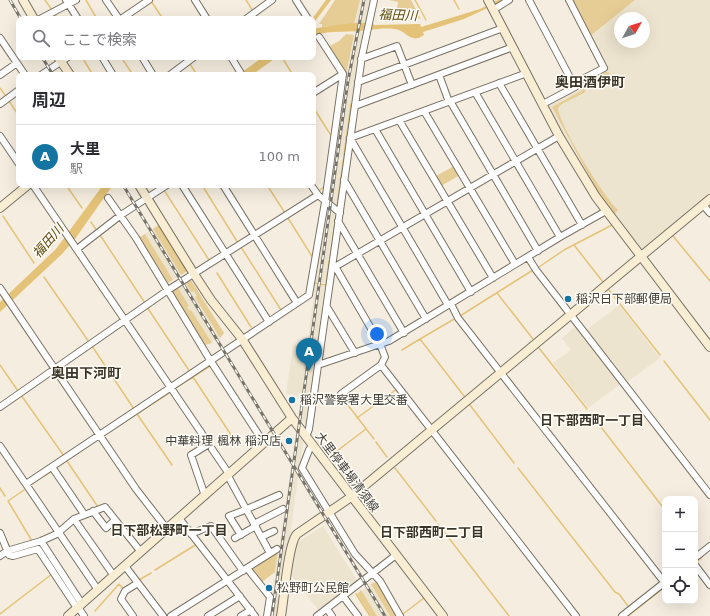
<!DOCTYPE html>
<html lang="ja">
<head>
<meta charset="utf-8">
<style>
  :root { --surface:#fff; --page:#f2f2f3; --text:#2b2b33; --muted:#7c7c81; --line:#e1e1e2; --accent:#1474a2 }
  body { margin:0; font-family:"DejaVu Sans","Noto Sans JP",sans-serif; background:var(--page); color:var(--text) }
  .controls { position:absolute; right:12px; bottom:12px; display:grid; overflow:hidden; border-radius:8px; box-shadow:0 4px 16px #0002 }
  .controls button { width:36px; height:36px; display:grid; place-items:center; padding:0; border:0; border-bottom:1px solid var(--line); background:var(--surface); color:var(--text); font:20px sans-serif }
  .compass { position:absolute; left:614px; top:12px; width:36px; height:36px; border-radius:50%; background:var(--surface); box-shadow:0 4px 16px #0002; rotate:51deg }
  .you { position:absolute; left:377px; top:334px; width:14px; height:14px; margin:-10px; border:3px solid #fff; border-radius:50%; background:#1a73e8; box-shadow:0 0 0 6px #1a73e833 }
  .badge { display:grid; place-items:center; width:26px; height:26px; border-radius:50%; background:var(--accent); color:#fff; font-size:13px; font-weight:700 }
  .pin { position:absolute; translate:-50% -33px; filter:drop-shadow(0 1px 2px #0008) }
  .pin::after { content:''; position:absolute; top:21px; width:14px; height:12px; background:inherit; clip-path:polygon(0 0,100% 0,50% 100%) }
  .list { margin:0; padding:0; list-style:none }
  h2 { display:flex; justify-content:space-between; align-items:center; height:52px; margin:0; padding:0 16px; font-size:17px }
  h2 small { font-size:13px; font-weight:400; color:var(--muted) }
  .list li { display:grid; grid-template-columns:26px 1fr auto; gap:12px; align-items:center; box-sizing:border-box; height:64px; padding:0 16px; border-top:1px solid var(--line) }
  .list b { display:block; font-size:15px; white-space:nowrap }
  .list p { margin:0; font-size:13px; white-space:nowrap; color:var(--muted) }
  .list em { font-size:13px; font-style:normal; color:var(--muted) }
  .icon { flex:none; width:22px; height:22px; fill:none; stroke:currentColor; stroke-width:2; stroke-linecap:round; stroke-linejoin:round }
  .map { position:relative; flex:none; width:710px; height:616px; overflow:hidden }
  .search { position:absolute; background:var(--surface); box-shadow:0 4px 16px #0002; left:16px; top:16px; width:300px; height:44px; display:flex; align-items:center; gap:10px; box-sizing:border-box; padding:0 14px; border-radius:8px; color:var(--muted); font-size:15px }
  .panel { position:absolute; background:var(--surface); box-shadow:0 4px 16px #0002; left:16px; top:72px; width:300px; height:116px; border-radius:8px }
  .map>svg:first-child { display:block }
</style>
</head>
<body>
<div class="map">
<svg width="710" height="616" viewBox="0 0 710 616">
  <rect width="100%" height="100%" fill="#f5eee0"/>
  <!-- built -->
  <path fill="#ede4cf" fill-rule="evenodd" d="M360 0H371L366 23 354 24Z
    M635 0H710V193L640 251 598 196 547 106 576 85 606 69 589 37ZM620 18H644V42H620Z
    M355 30H364L351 104 344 155 335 161 346 75Z
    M343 159 336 206 328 201 333 164Z
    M329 207 335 213 325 283 314 282 327 208Z
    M157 226 186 272 168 283 140 237Z
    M191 280 224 333 220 338 205 345 172 291Z
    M315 284 325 286 307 427 299 415 301 397 286 394 293 345 307 347Z
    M619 305 660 358 627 382 586 330Z
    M576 326 622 383 588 408 553 363 571 350 562 338Z
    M296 432 303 442 279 616H269Z
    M323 526 358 582 319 611 290 574 295 544Z
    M376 582 396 616H371L357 594 371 584Z"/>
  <!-- green -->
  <path fill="#e6cd96" d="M335 0H360L354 24 322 27V24H319Z
    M389 0H411L421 19 418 18 414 11 404 12V19H395L398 2Z
    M572 0H635L589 37Z
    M346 34 354 35 346 75 328 47 339 41Z
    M606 72 610 73 607 77 588 87 584 93 562 104 558 108C559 125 604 197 618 210L615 214 599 194 552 107 581 91 583 84Z
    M454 166 460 175 441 186 436 176Z
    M157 226 186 272 181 275 153 229Z
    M145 234 173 280 168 283 140 237Z
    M191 280 224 333 220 338 195 297 197 296 194 291 191 292 186 283Z
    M178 288 189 306 187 307 190 311 191 310 212 343 205 345 172 291Z
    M278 551 275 572 262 582 250 568Z
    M376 582 396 616H390L371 584Z
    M361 590 377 616H371L357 594Z"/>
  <!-- water -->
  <path fill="#e4c378" d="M326 0H331L313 24 312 19Z
    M498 0H505L464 19 423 32 424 35C410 45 407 30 394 29 388 28 376 29 369 30 350 33 332 30 313 35V29C325 27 365 19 375 25L420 24 421 27 480 9Z
    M263 57H277L252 75H238Z
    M103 185H113L75 239 62 254 0 312V302L56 249Z"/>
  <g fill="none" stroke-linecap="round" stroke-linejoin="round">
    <!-- stream -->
    <path stroke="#e4c378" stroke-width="1.5" d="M45 0 52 10
      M86 0 97 19
      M246 0 253 11
      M415 0 426 20
      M454 0 459 9
      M151 1 163 19
      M54 13 58 19
      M255 15 258 19
      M82 57 93 75
      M121 57 133 75
      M283 59 293 75
      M190 64 197 75
      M0 88 5 95
      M9 101 19 116
      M313 107 332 137
      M66 185 82 208
      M202 185 238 243
      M267 185 285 213
      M164 190 209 260
      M320 190 324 187
      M337 206 351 104
      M3 216 34 263
      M288 218 313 258
      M91 222 97 231
      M158 226 186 271
      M100 235 145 303
      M673 236 710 281
      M140 238 155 264
      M574 245 603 282
      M241 247 281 310
      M330 258 336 214
      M539 267 564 250 612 225
      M217 273 251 327
      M44 277 89 342
      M314 283 326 285 329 261
      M609 290 660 355
      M497 293 533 339
      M147 307 190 372
      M460 316 533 270
      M420 339 456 318
      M92 346 134 409
      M539 348 587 409
      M402 350 420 339 464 396
      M664 361 710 420
      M0 365 18 391
      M193 377 233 438
      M177 387 210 366
      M21 395 64 456
      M341 396 374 439
      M470 405 514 463
      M137 414 172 465
      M591 414 665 510
      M357 418 397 389
      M109 432 169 393
      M376 442 387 457
      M329 457 366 429
      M67 461 98 507
      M56 468 88 446
      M395 468 436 521
      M518 468 615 592 619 594 628 606
      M44 476 52 471
      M32 484 42 477
      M0 488 5 496
      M24 490 8 501 32 541
      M438 524 509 616
      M4 535 10 547
      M695 548 698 552
      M12 553 39 545 40 547
      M696 563 702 557
      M155 570 197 544
      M139 580 151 573
      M377 583 388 602
      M356 594 370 616
      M95 611 119 584 124 590
      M0 614 52 574
      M403 614 424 598
      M628 616 665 587"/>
    <defs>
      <path id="street" d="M66 0 78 19
        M106 0 119 19
        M195 0 207 19
        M296 0 308 19
        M529 0 575 87 543 104
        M569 0 604 68 573 84
        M493 10 509 0
        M40 19 76 0
        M121 19 149 0
        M246 19 272 0
        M0 38 25 75
        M102 57 113 75
        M142 57 153 75
        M231 57 242 75
        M361 59 397 46 412 85
        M0 75 17 63
        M41 75 68 57
        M170 75 194 57
        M439 75 449 102
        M358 82 503 28
        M499 83 582 225
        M475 92 560 237
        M313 93 343 74 319 37
        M450 101 538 251
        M0 104 19 90
        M355 106 513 47
        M424 111 515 264
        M399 120 493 278
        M375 129 471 292
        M0 136 19 164
        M344 180 426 319
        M33 185 209 444 191 455 205 496
        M182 185 269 322
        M223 185 297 303
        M311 185 318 195 340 213
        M108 198 136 238 210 360 264 443
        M703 205 710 213
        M338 221 404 333
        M77 249 121 215 167 185
        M528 257 536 270 710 495
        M333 268 559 136
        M336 268 380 344 385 357 381 365 576 616
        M0 288 136 489 167 529
        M451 304 458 318 664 582
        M448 305 350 138 527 73
        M327 307 355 353
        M318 365 389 341 560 237 606 211
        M341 394 381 365
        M0 407 168 290 318 195
        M306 437 309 429 362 56 374 0
        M0 446 98 590
        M312 446 309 450 302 468 355 554 380 581 400 616
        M212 449 229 474
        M52 467 84 514
        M228 476 270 553
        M26 484 309 295 325 202 343 74
        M247 509 279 495
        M93 511 106 528 115 520
        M179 518 255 616
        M74 519 114 576
        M254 524 283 509
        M59 532 74 519 105 507 141 552
        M0 533 9 555 13 556 38 549 77 608
        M191 534 211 526 243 571
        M241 535 229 516 245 510
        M261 537 274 531
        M235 538 256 526
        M41 541 59 533
        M0 556 7 551 41 541 82 604
        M695 558 710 546
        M695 565 710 585
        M125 566 163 616
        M247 568 270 597 267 616
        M343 596 358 616
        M78 607 84 616
        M327 609 332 616
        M133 616 121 599 125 591 138 583
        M171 616 277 549
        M208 616 240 596
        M241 616 251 610
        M317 616 396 555
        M622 616 665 582"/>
      <path id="secondary" d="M23 0 34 19
        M488 0 559 136 596 197 710 347
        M58 57 70 75
        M139 185 194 274 211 300 242 339 292 418 443 616
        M0 208 28 185
        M68 616 292 418
        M281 616C284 600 288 543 297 534L351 497 710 199"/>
    </defs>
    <!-- street casing -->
    <use href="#street" stroke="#797366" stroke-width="8"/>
    <!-- secondary casing -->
    <use href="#secondary" stroke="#797366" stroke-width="10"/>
    <!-- street -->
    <use href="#street" stroke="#fff" stroke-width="6"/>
    <!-- secondary -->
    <use href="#secondary" stroke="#f9eed3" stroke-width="8"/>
    <defs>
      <path id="rail" d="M10 0 21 19
        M42 57 53 75
        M123 185 385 616
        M272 616 348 81 364 0"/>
    </defs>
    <!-- rail casing -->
    <use href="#rail" stroke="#78756c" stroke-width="3"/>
    <!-- rail -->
    <use href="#rail" stroke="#fffcf6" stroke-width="1.5" stroke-dasharray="4.5" stroke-linecap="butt"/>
  </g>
  <!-- markers -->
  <g fill="#1474a2" stroke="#fffcf6" stroke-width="1.5">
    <circle cx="568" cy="299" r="4"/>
    <circle cx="292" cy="400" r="4"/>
    <circle cx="289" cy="441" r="4"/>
    <circle cx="269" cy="588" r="4"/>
  </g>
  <g text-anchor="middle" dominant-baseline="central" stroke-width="3" stroke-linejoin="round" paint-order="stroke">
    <!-- poi labels -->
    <g font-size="12" fill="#3f3d37" stroke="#fffcf6" text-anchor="start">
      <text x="576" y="299">稲沢日下部郵便局</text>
      <text x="300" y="400">稲沢警察署大里交番</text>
      <text x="281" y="441" text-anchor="end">中華料理 楓林 稲沢店</text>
      <text x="277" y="588">松野町公民館</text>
    </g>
    <!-- street labels -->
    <g font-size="12" fill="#3f3d37" stroke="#fffcf6">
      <text transform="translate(347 472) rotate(53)">大里停車場清須線</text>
    </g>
    <!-- water labels -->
    <g font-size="13" font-style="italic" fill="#5f490d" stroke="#fffcf6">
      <text transform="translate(398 15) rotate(2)">福田川</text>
      <text transform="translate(48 241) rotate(-49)">福田川</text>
    </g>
    <!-- neighbourhood labels -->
    <g font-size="13" font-weight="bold" fill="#3a3529" stroke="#fffcf6">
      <text x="592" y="420">日下部西町一丁目</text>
      <text x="169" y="530">日下部松野町一丁目</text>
      <text x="432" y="532">日下部西町二丁目</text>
    </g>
    <!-- quarter labels -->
    <g font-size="14" font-weight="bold" fill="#3a3529" stroke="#fffcf6">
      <text x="590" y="82">奥田酒伊町</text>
      <text x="86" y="373">奥田下河町</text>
    </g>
  </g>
</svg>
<div class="controls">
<button>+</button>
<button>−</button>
<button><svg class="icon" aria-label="locate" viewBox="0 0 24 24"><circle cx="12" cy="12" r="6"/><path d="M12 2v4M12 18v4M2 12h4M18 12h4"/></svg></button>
</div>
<svg class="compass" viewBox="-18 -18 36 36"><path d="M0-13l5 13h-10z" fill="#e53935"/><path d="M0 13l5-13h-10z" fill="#7c7c81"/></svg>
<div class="you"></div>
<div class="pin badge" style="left:309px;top:371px">A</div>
<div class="search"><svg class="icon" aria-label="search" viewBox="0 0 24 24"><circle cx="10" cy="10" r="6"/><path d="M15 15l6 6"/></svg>ここで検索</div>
<section class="panel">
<h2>周辺<small></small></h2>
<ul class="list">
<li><span class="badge">A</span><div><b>大里</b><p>駅</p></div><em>100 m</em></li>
</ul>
</section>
</div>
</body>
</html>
